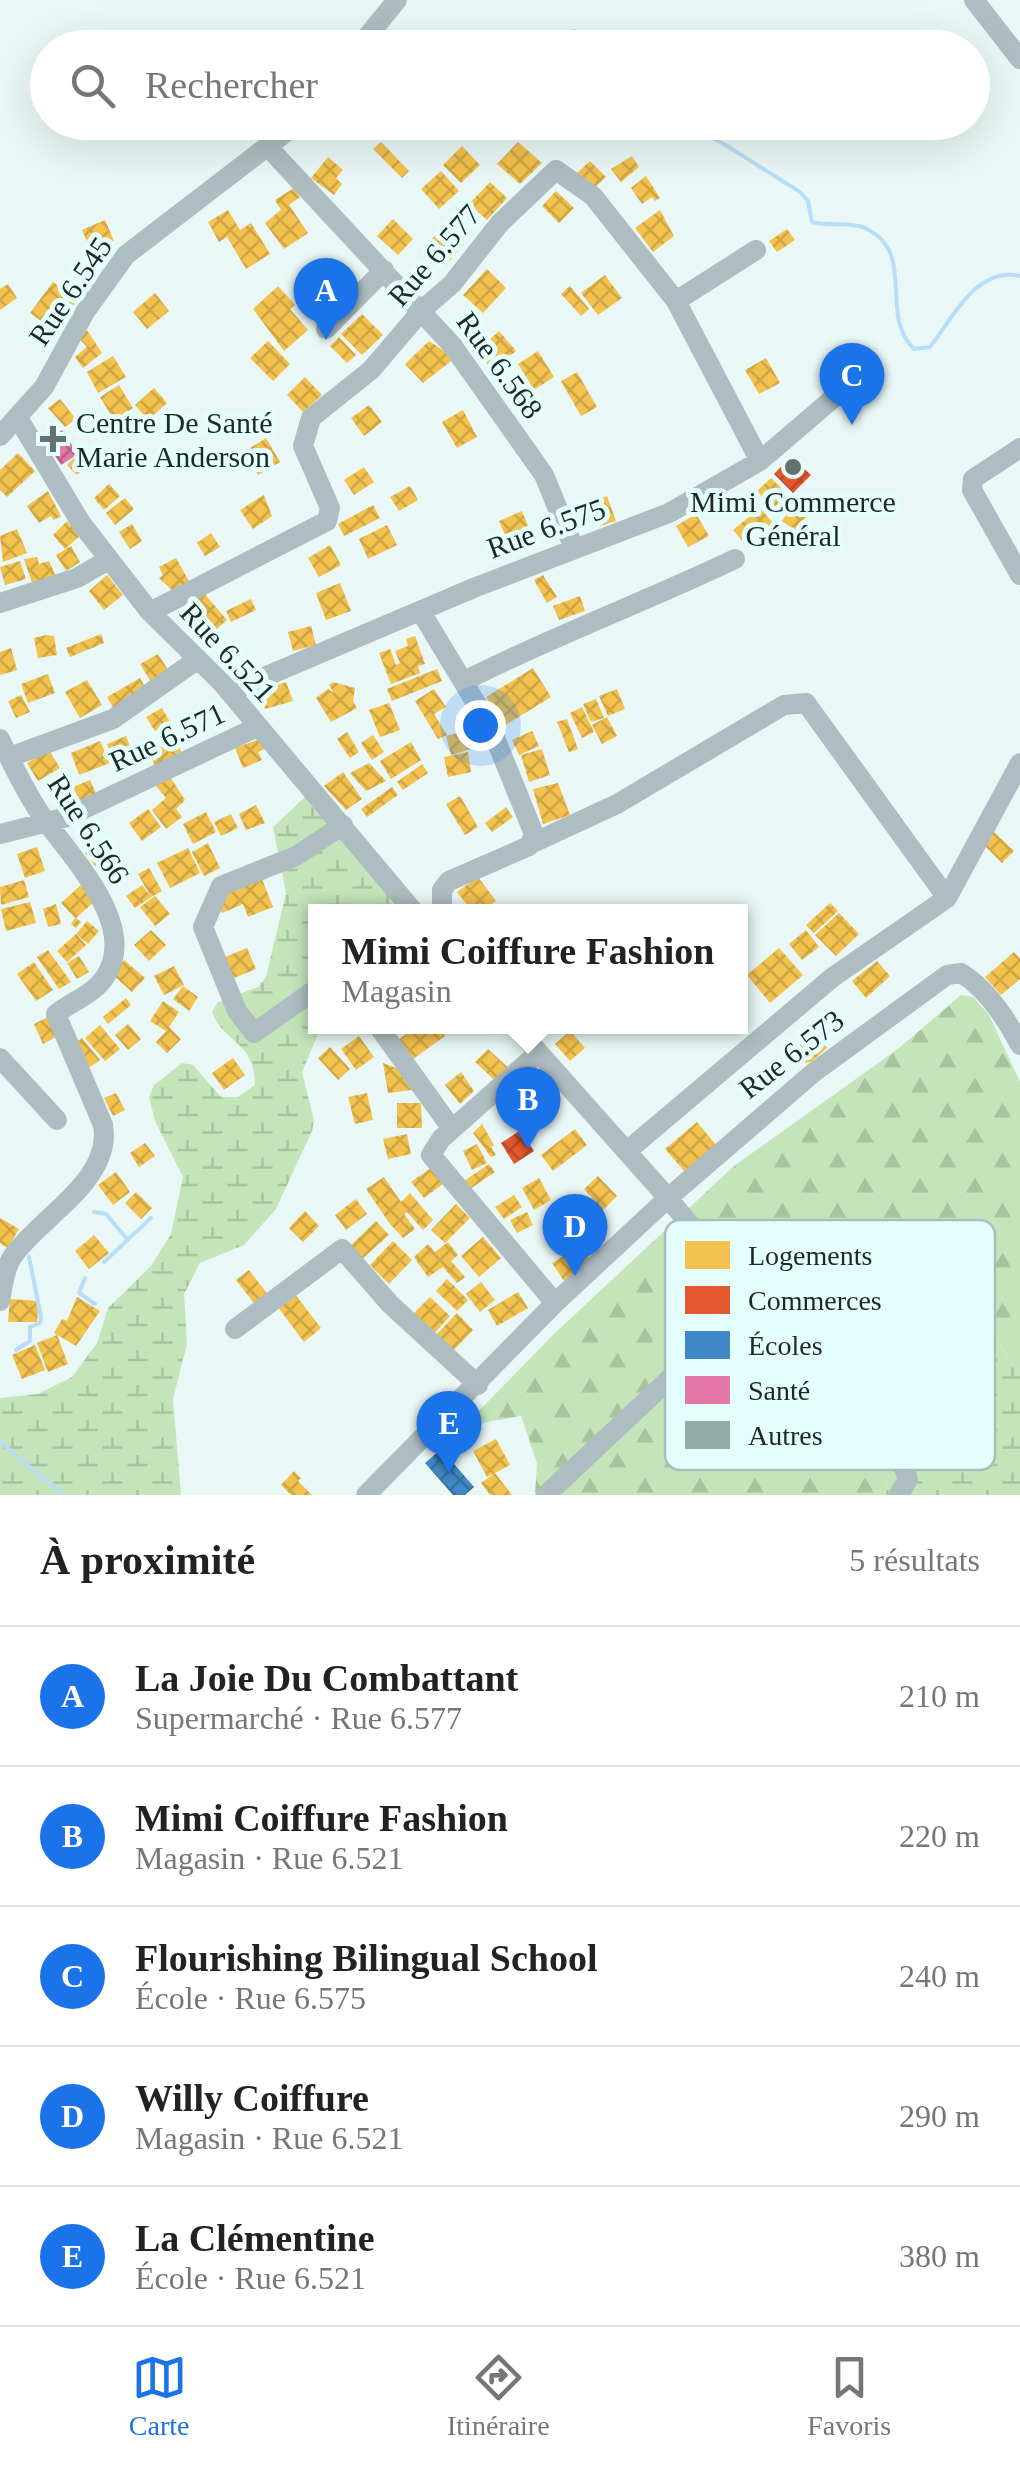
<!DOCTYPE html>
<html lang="fr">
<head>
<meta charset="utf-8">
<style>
  :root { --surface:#fff; --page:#f6f6f6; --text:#222; --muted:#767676; --line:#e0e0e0; --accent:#1a73e8 }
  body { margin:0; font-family:"Times New Roman",serif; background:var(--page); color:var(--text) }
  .you { position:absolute; left:480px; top:725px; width:35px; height:35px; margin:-25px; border:8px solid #fff; border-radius:50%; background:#1a73e8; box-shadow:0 0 0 15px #1a73e833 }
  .badge { display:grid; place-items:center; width:65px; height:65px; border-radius:50%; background:var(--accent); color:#fff; font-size:32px; font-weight:700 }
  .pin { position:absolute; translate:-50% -82px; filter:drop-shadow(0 2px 5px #0008) }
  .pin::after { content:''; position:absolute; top:52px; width:35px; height:30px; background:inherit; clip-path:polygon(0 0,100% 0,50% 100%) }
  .popup { position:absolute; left:308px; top:904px; width:440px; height:130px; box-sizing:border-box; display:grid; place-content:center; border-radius:0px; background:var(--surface); filter:drop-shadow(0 2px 8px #0005); font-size:32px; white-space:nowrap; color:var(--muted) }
  .popup b { font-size:38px; color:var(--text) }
  .popup::after { content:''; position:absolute; left:50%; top:100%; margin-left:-20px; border:20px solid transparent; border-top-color:var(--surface) }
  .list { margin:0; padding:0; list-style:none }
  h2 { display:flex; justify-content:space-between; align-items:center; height:130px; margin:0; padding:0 40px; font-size:42px }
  h2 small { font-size:32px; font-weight:400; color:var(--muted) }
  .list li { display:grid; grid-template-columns:65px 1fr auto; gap:30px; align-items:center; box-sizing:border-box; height:140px; padding:0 40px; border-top:2px solid var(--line) }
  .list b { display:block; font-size:38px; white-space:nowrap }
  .list p { margin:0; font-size:32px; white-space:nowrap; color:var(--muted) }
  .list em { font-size:32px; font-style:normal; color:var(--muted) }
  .icon { flex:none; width:55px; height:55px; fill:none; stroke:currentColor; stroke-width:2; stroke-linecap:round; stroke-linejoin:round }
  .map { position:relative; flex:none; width:1020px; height:1495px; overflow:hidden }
  .search { position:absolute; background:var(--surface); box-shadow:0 10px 40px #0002; left:30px; right:30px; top:30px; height:110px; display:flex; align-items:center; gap:25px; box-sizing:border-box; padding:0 35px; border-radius:55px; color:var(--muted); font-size:38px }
  .sheet { height:830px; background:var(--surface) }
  nav { display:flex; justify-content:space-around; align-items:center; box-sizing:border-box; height:140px; border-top:2px solid var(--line); background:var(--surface); font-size:28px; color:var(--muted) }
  nav a { display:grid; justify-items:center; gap:5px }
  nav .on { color:var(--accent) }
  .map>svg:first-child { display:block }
</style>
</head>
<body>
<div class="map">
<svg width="1020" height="1495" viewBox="0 0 1020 1495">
  <defs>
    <pattern id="forest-firs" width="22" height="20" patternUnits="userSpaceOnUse" patternTransform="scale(2.5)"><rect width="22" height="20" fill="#c3e5b9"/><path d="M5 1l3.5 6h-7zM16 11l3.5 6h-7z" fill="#a7c49f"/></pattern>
    <pattern id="wetland-marsh" width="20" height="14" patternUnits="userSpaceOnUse" patternTransform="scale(2.5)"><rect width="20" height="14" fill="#c3e5b9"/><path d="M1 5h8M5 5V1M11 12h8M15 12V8" fill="none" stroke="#a7c49f"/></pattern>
    <pattern id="homes-cross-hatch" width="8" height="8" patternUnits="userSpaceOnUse" patternTransform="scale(2.5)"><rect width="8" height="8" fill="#f2c14e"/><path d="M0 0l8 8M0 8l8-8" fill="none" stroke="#cfa644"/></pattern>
    <pattern id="shops-cross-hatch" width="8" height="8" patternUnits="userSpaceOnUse" patternTransform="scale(2.5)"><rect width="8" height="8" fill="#e4572e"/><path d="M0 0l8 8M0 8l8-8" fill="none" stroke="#b84827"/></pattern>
    <pattern id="schools-cross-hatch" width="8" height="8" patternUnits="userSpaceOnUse" patternTransform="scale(2.5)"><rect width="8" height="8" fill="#3f88c5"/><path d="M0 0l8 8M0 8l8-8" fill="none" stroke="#346fa0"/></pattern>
    <pattern id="health-cross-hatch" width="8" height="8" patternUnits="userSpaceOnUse" patternTransform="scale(2.5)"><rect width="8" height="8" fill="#e377a8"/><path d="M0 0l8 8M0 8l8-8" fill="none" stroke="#b76289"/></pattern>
    <pattern id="building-cross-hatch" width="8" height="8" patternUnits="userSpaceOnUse" patternTransform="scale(2.5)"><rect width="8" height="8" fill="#8fada4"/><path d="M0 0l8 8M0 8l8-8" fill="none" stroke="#748d86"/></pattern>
  </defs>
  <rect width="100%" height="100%" fill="#e9f8f6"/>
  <!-- forest -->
  <path fill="url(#forest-firs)" d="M961 995 973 997 989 1015 1020 1082V1373L988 1329 971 1319 924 1343 907 1368 896 1410 866 1425 868 1455 889 1474 884 1495H535L537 1463 521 1416 464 1426 555 1333 734 1166 898 1049Z"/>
  <!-- wetland -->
  <path fill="url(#wetland-marsh)" d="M306 796 380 878 396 911 316 912V1026L321 1027 302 1072 314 1120 312 1131 276 1209 244 1245 200 1263 184 1294 187 1344 173 1399 181 1495H0V1398L38 1394 72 1377 97 1343 108 1308 151 1266 171 1234 183 1177 155 1121 149 1097 154 1085 182 1063 193 1065 221 1097H238L255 1085C255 1041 223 1043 212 1012L218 1002 258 987 266 977 286 893 273 827Z
    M971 1319 981 1320 1020 1373V1495H884L889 1474 861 1448 858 1430 896 1410 913 1355 924 1343Z"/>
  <!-- homes -->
  <path fill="url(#homes-cross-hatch)" d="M381 142 409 171 402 178 373 149Z
    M518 142 542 163 520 184 497 164Z
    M462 146 480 165 461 183 443 165Z
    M632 156 639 167 621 182 611 169Z
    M328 157 343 170 336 178 342 184 334 195 311 178Z
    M590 161 606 177 592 190 576 174Z
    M441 171 459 191 439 209 421 189Z
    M646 176 660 198 655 201 652 197 642 204 631 188Z
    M490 182 507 198 487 220 469 204Z
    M294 188 300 197 289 205 308 233 284 249 265 223 281 210 275 200Z
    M556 191 574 208 559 223 542 206Z
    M228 210 240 230 251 223 270 254 246 269 227 237 219 242 208 222Z
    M660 210 674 236 653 252 635 228Z
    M393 219 413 239 398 255 377 236Z
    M105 220 114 241 91 251 82 230Z
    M443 226 464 244 446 265 425 247Z
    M787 229 795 240 777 252 769 241Z
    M320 265 341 285 321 305 300 285Z
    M487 269 506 288 483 313 463 295Z
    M605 275 622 298 598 315 581 293Z
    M53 282 77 300 55 331 30 313Z
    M8 284 17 298 0 310V289Z
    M278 286 295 305 290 309 308 330 284 351 253 309Z
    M570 286 589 309 581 316 561 294Z
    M155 293 169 311 147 329 133 312Z
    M362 314 383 335 362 355 341 334Z
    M87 330 102 353 83 368 75 357 87 347 78 337Z
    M499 331 516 351 492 370 477 351Z
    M339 337 356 355 347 363 330 346Z
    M268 341 290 364 273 381 250 358Z
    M429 341 455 358 423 383 405 364Z
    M538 351 554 377 534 390 518 364Z
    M113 356 126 377 98 393 87 372Z
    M766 358 780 383 759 394 745 370Z
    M577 372 597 407 581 416 561 381Z
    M305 377 322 395 303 412 287 395Z
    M119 385 133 408 114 420 100 397Z
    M154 388 167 403 148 420 135 405Z
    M60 399 76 419 65 427 48 408Z
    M369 405 382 422 364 436 351 418Z
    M463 410 477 437 457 448 442 422Z
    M266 438 280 462 258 475 244 452Z
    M84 448 94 458 77 475 67 465Z
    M18 453 35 471 7 497 0 490V470Z
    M364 467 374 482 354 495 344 480Z
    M771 478 788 495 773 509 757 491Z
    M109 484 120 496 104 510 94 498Z
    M410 486 418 500 399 511 390 497Z
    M48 491 61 516 54 520 51 516 39 523 27 506Z
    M264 495 272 516 253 529 240 510Z
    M607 496 616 521 600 526 591 502Z
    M125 498 134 509 115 525 106 513Z
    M794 503 810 513 795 530 782 521Z
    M373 505 380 518 344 536 338 524Z
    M760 508 773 523 746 545 733 530Z
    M522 511 530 531 509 544 499 521Z
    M696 514 709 536 688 547 676 526Z
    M67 521 80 536 65 549 53 535Z
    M132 524 142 541 130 549 119 532Z
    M387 525 397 545 368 559 359 539Z
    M17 529 27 553 3 562 0 536Z
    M211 533 220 547 205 556 197 543Z
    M330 545 341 565 319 577 308 558Z
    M71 546 80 562 66 571 56 555Z
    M37 557 39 564 49 561 58 581 34 589 24 559Z
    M176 558 190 583 174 592 159 578 163 575 159 567Z
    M20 561 26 579 5 585 0 567Z
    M107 575 123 595 104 610 89 591Z
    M543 575 557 597 547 603 534 580Z
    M340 583 351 611 326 620 316 593Z
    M203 592 227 620 211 634 186 606Z
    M580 596 585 611 559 620 553 606Z
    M251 599 256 610 231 622 226 611Z
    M311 626 316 645 293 651 288 632Z
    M101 634 104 643 70 657 66 648Z
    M46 635 54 636 57 655 38 658 34 638Z
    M415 636 425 664 418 666 420 673 391 684 379 653 390 649 396 665 400 663 395 651 408 646 406 639Z
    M11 648 17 670 0 675V652Z
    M158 654 172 676 154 687 140 664Z
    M533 668 551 697 504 726 486 697Z
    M437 669 442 681 392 701 387 689Z
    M48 674 55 693 28 703 21 684Z
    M140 678 148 692 115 711 107 697Z
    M87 680 102 705 80 718 65 692Z
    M286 682 293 701 265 709 259 692Z
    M333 682 355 688 353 701 357 708 331 722 316 698 328 689 334 693 329 685Z
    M434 689 446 707 434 714 447 735 438 739 415 701Z
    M617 689 625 709 608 716 599 696Z
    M21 695 30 712 16 718 8 701Z
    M596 699 604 718 591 722 583 704Z
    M389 703 400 730 380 737 369 710Z
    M582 707 594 732 582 738 570 713Z
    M162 708 170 722 155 731 146 717Z
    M607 717 617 736 602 744 592 725Z
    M567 719 578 749 569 752 557 722Z
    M466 731 471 749 451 755 446 736Z
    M532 731 539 746 519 755 512 740Z
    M347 732 359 752 350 758 337 739Z
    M373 735 384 752 372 760 361 743Z
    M126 736 133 754 114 761 107 744Z
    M260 739 265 749 258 752 262 760 243 768 235 748Z
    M100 741 110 763 79 775 71 753Z
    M177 741 185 762 157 773 149 751Z
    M411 742 421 760 391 779 380 761Z
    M542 749 550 775 529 782 521 755Z
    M49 750 60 768 38 781 27 763Z
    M468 752 471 772 448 777 444 757Z
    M369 763 386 781 366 791 350 773Z
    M422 764 428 773 403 790 397 782Z
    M343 772 362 799 346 810 324 786Z
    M169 775 185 800 176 809 182 817 166 829 152 810 166 798 156 786Z
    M90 780 99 800 82 807 73 787Z
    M558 783 570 815 543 824 533 789Z
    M392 787 398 795 367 817 361 809Z
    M460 796 478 827 465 835 446 804Z
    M256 805 265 823 246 830 239 814Z
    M506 807 513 817 492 832 485 823Z
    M148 809 161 827 142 841 129 823Z
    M206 812 216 832 193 844 183 824Z
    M231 814 238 828 221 836 214 822Z
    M994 832 1014 851 1002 863 983 844Z
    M105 837 120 855 100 872 85 853Z
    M208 843 220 868 204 876 192 852Z
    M37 847 45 871 25 878 17 854Z
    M188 848 200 873 170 888 157 863Z
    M149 868 162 891 151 897 138 874Z
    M478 877 496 901 481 911H472L457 892Z
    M262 879 273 907 248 917 243 904 222 913 214 894Z
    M24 880 29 897 1 905 0 887Z
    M81 885 95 901 76 918 81 922 76 928 71 924 75 918 61 903Z
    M142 885 151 897 135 908 126 896Z
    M155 896 170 914 155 926 140 907Z
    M30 902 36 923 6 931 1 909Z
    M830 903 838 911 814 933 806 925Z
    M56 904 61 924 48 927 43 909Z
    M839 913 859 934 836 956 815 935Z
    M87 921 99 931 88 944 76 934Z
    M151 930 166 945 149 961 134 945Z
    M806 930 819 947 802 960 789 944Z
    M76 934 86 945 67 962 57 951Z
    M247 948 256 969 234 978 225 957Z
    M779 948 803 975 770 1003 747 975Z
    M48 950 71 982 59 989 37 957Z
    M1014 952 1020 959V979L1001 995 985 977Z
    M79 956 89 972 77 979 67 963Z
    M124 960 145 978 132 992 112 974Z
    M877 961 890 976 866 998 852 981Z
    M34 962 53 990 36 1001 17 974Z
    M174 966 184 985 164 995 154 976Z
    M183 986 198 997 189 1011 173 999Z
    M126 998 131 1005 108 1024 103 1017Z
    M163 1001 179 1012 169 1027 181 1039 167 1053 156 1042 166 1031 150 1021Z
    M48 1017 58 1036 43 1044 34 1024Z
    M128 1024 141 1039 128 1050 115 1035Z
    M100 1025 120 1049 105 1061 85 1038Z
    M411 1026H438L445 1036 409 1062 395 1042 414 1029Z
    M570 1031 585 1048 570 1061 555 1044Z
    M814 1033 827 1048 811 1062 795 1064 788 1056Z
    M359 1036 374 1057 356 1070 341 1049Z
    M82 1038 100 1060 87 1069 70 1047Z
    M330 1047 350 1069 338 1080 318 1058Z
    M488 1049 515 1074 503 1088 475 1062Z
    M233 1058 245 1075 224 1090 212 1073Z
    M383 1063 399 1069 412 1090 388 1093Z
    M461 1072 474 1091 460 1104 445 1085Z
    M116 1093 125 1110 113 1116 104 1098Z
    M367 1093 373 1120 355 1124 348 1097Z
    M397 1103H421L422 1128H397Z
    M697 1122 717 1146 685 1172 665 1149Z
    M482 1124 494 1145 491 1147 496 1155 491 1157 473 1133Z
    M575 1129 587 1145 553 1171 541 1155Z
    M407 1134 411 1154 388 1159 383 1139Z
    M145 1143 155 1156 139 1167 130 1153Z
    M477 1144 487 1163 472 1170 463 1151Z
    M489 1164 495 1172 467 1191 461 1183Z
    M431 1168 443 1184 424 1198 411 1182Z
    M116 1172 130 1192 113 1205 98 1185Z
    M598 1176 617 1196 603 1210 584 1189Z
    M384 1177 401 1202 410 1193 433 1220 423 1230 407 1212 404 1214 415 1229 403 1238 390 1224 366 1189Z
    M539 1178 551 1200 534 1210 522 1188Z
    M136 1192 152 1208 141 1219 125 1203Z
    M514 1195 522 1207 504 1219 495 1207Z
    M356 1199 367 1214 346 1230 335 1215Z
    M456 1204 470 1218 445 1243 431 1230Z
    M305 1211 319 1226 303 1242 289 1228Z
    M527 1212 533 1225 517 1233 510 1220Z
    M0 1218 19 1229 8 1248 0 1243Z
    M594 1220 606 1240 588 1250 576 1231Z
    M376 1221 389 1235 361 1260 349 1247Z
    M94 1235 109 1253 89 1269 75 1251Z
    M483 1237 501 1258 479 1277 461 1256Z
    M393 1241 412 1260 389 1284 370 1265Z
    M448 1242 458 1255 451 1261 465 1277 457 1283 443 1267 428 1277 414 1257 428 1244 435 1252Z
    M579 1247 592 1261 581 1271 572 1261 579 1271 564 1281 552 1263Z
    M249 1270 270 1297 257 1307 236 1280Z
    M447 1279 468 1300 457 1311 436 1291Z
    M481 1282 495 1300 480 1312 466 1294Z
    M518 1292 528 1308 497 1326 488 1310Z
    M294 1293 321 1328 304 1342 277 1306Z
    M77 1297 100 1311 76 1346 54 1333 62 1319 67 1321Z
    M430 1297 450 1316 433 1335 412 1315Z
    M10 1299 39 1301 37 1322H8Z
    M457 1313 473 1330 453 1351 436 1335Z
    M57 1335 68 1364 48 1372 37 1343Z
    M35 1345 45 1370 22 1379 12 1355Z
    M496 1439 510 1465 487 1477 473 1451Z
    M294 1471 301 1478 298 1481 312 1495H291L281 1485Z
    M495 1473 512 1495H490L481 1483Z"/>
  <!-- shops -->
  <path fill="url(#shops-cross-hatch)" d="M334 260 358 283 350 291 327 268Z
    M791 456 811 475 793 493 774 474Z
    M521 1130 534 1151 514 1164 501 1143Z"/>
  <!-- schools -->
  <path fill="url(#schools-cross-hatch)" d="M441 1449 474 1487 465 1495H453L425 1463Z"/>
  <!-- health -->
  <path fill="url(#health-cross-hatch)" d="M62 430 78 454 61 465 45 440Z"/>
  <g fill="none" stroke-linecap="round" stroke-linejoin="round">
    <!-- stream -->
    <path stroke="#b9ddf8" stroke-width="4" d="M555 48 573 31 596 35 620 48
      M680 122 724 144 800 192 808 201 812 222C829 227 852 221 867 229 917 254 878 314 914 349L930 347C953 318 976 266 1020 276
      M94 1212 106 1214 128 1240
      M104 1262 151 1218
      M85 1278 79 1293 95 1304
      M16 1350 30 1341V1327L40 1323 41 1317 29 1257
      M0 1442 64 1495"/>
  </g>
  <!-- building -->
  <path fill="url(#building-cross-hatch)" d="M786 1362 808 1389 793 1414 763 1387Z
    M700 1370 733 1408 720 1420 687 1382Z
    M682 1387 718 1421 706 1434 670 1399Z
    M936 1389 957 1415 948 1422 927 1397Z
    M924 1399 934 1413 895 1441 885 1427Z
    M941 1420 954 1439 913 1461 902 1448Z"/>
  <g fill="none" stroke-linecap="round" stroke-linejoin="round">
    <!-- minor -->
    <path stroke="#adbdc1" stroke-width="20" d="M974 0 1020 59
      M358 48 397 0
      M268 147 452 345 544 475 574 548
      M676 301 756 250
      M326 329 384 270
      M18 418 81 523 150 612 222 683 414 912
      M0 436 44 387 85 312 126 255 299 122
      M1020 448 973 479 972 490 1020 575
      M0 603 77 578 108 560
      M150 612 327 521 330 508 303 446 311 418 371 370 423 309 452 284 500 223 556 170 593 196 676 301 760 461
      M421 612 491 728 534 834 529 846 449 881 442 890V912
      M464 681C553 636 645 602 735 559
      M229 692 476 587 669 513 760 461 858 377
      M0 739C11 762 23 786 36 807 62 849 142 922 105 977 93 995 72 1001 56 1014L103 1125C113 1180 40 1217 13 1256 4 1268 3 1287 0 1301
      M10 757 113 719 198 659
      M0 834 67 817 257 727
      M533 843 617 804 784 705 806 703 947 898
      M316 989 254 1033 237 1011 203 927 221 886 296 856 343 825
      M378 1026 452 1129
      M538 1053 441 1139 431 1155 555 1303
      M0 1058 57 1120
      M627 1151 833 977 947 898 1020 763
      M235 1329 342 1249 390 1304 478 1385
      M878 1432 899 1455 908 1479 899 1495
      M366 1495 555 1303 668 1198 515 1026
      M546 1495 749 1304 732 1276 668 1198 813 1073 947 975 961 973C987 989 1006 1018 1020 1045"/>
  </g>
  <!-- markers -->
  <g fill="#667170" stroke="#e3fefb" stroke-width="4">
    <path d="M48 424h10v10h10v10h-10v10h-10v-10h-10v-10h10z"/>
    <circle cx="793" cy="467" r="10"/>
  </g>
  <g text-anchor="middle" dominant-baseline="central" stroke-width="10" stroke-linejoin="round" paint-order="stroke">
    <!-- street labels -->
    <g font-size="30" fill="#1f2828" stroke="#e3fefb">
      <text transform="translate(434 255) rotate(-49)">Rue 6.577</text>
      <text transform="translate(70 291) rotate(-56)">Rue 6.545</text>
      <text transform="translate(500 365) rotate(54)">Rue 6.568</text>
      <text transform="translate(546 528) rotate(-20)">Rue 6.575</text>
      <text transform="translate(228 652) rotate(47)">Rue 6.521</text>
      <text transform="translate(167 737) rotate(-25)">Rue 6.571</text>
      <text transform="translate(89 829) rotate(57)">Rue 6.566</text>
      <text transform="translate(791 1054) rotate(-38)">Rue 6.573</text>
    </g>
    <!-- poi labels -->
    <g font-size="30" fill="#1f2828" stroke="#e3fefb" text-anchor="start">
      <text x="76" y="422">Centre De Santé<tspan x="76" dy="34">Marie Anderson</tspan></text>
      <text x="793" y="501" text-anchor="middle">Mimi Commerce<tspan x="793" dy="34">Général</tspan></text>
    </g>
  </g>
  <!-- legend -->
  <rect x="665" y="1220" width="330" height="250" rx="15" fill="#e3fefb" stroke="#a8bebc" stroke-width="2.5"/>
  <rect x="685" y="1241" width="45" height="28" fill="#f2c14e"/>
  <rect x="685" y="1286" width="45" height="28" fill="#e4572e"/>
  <rect x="685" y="1331" width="45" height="28" fill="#3f88c5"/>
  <rect x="685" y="1376" width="45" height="28" fill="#e377a8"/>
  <rect x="685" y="1421" width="45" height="28" fill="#8fada4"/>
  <g font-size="28" fill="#1f2828">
    <text x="748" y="1265">Logements</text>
    <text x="748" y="1310">Commerces</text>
    <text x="748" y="1355">Écoles</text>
    <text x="748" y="1400">Santé</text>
    <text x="748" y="1445">Autres</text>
  </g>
</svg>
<div class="you"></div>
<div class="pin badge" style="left:326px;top:340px">A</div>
<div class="pin badge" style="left:528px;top:1149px">B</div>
<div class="popup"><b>Mimi Coiffure Fashion</b>Magasin</div>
<div class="pin badge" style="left:852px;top:425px">C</div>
<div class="pin badge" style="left:575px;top:1276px">D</div>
<div class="pin badge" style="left:449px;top:1473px">E</div>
<div class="search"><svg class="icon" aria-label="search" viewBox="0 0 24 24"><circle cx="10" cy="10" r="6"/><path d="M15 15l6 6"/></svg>Rechercher</div>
</div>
<section class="sheet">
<h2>À proximité<small>5 résultats</small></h2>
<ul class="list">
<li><span class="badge">A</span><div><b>La Joie Du Combattant</b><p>Supermarché · Rue 6.577</p></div><em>210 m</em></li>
<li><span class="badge">B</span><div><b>Mimi Coiffure Fashion</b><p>Magasin · Rue 6.521</p></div><em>220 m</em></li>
<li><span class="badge">C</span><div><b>Flourishing Bilingual School</b><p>École · Rue 6.575</p></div><em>240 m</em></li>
<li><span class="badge">D</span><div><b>Willy Coiffure</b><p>Magasin · Rue 6.521</p></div><em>290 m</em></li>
<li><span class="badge">E</span><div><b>La Clémentine</b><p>École · Rue 6.521</p></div><em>380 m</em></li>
</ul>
</section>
<nav>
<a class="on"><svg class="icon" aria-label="map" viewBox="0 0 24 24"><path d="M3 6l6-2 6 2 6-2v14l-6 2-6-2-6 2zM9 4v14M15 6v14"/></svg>Carte</a>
<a><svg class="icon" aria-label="directions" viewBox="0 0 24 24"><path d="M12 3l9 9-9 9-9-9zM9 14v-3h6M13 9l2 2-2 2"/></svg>Itinéraire</a>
<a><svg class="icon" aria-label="saved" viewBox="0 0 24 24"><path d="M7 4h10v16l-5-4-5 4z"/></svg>Favoris</a>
</nav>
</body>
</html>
